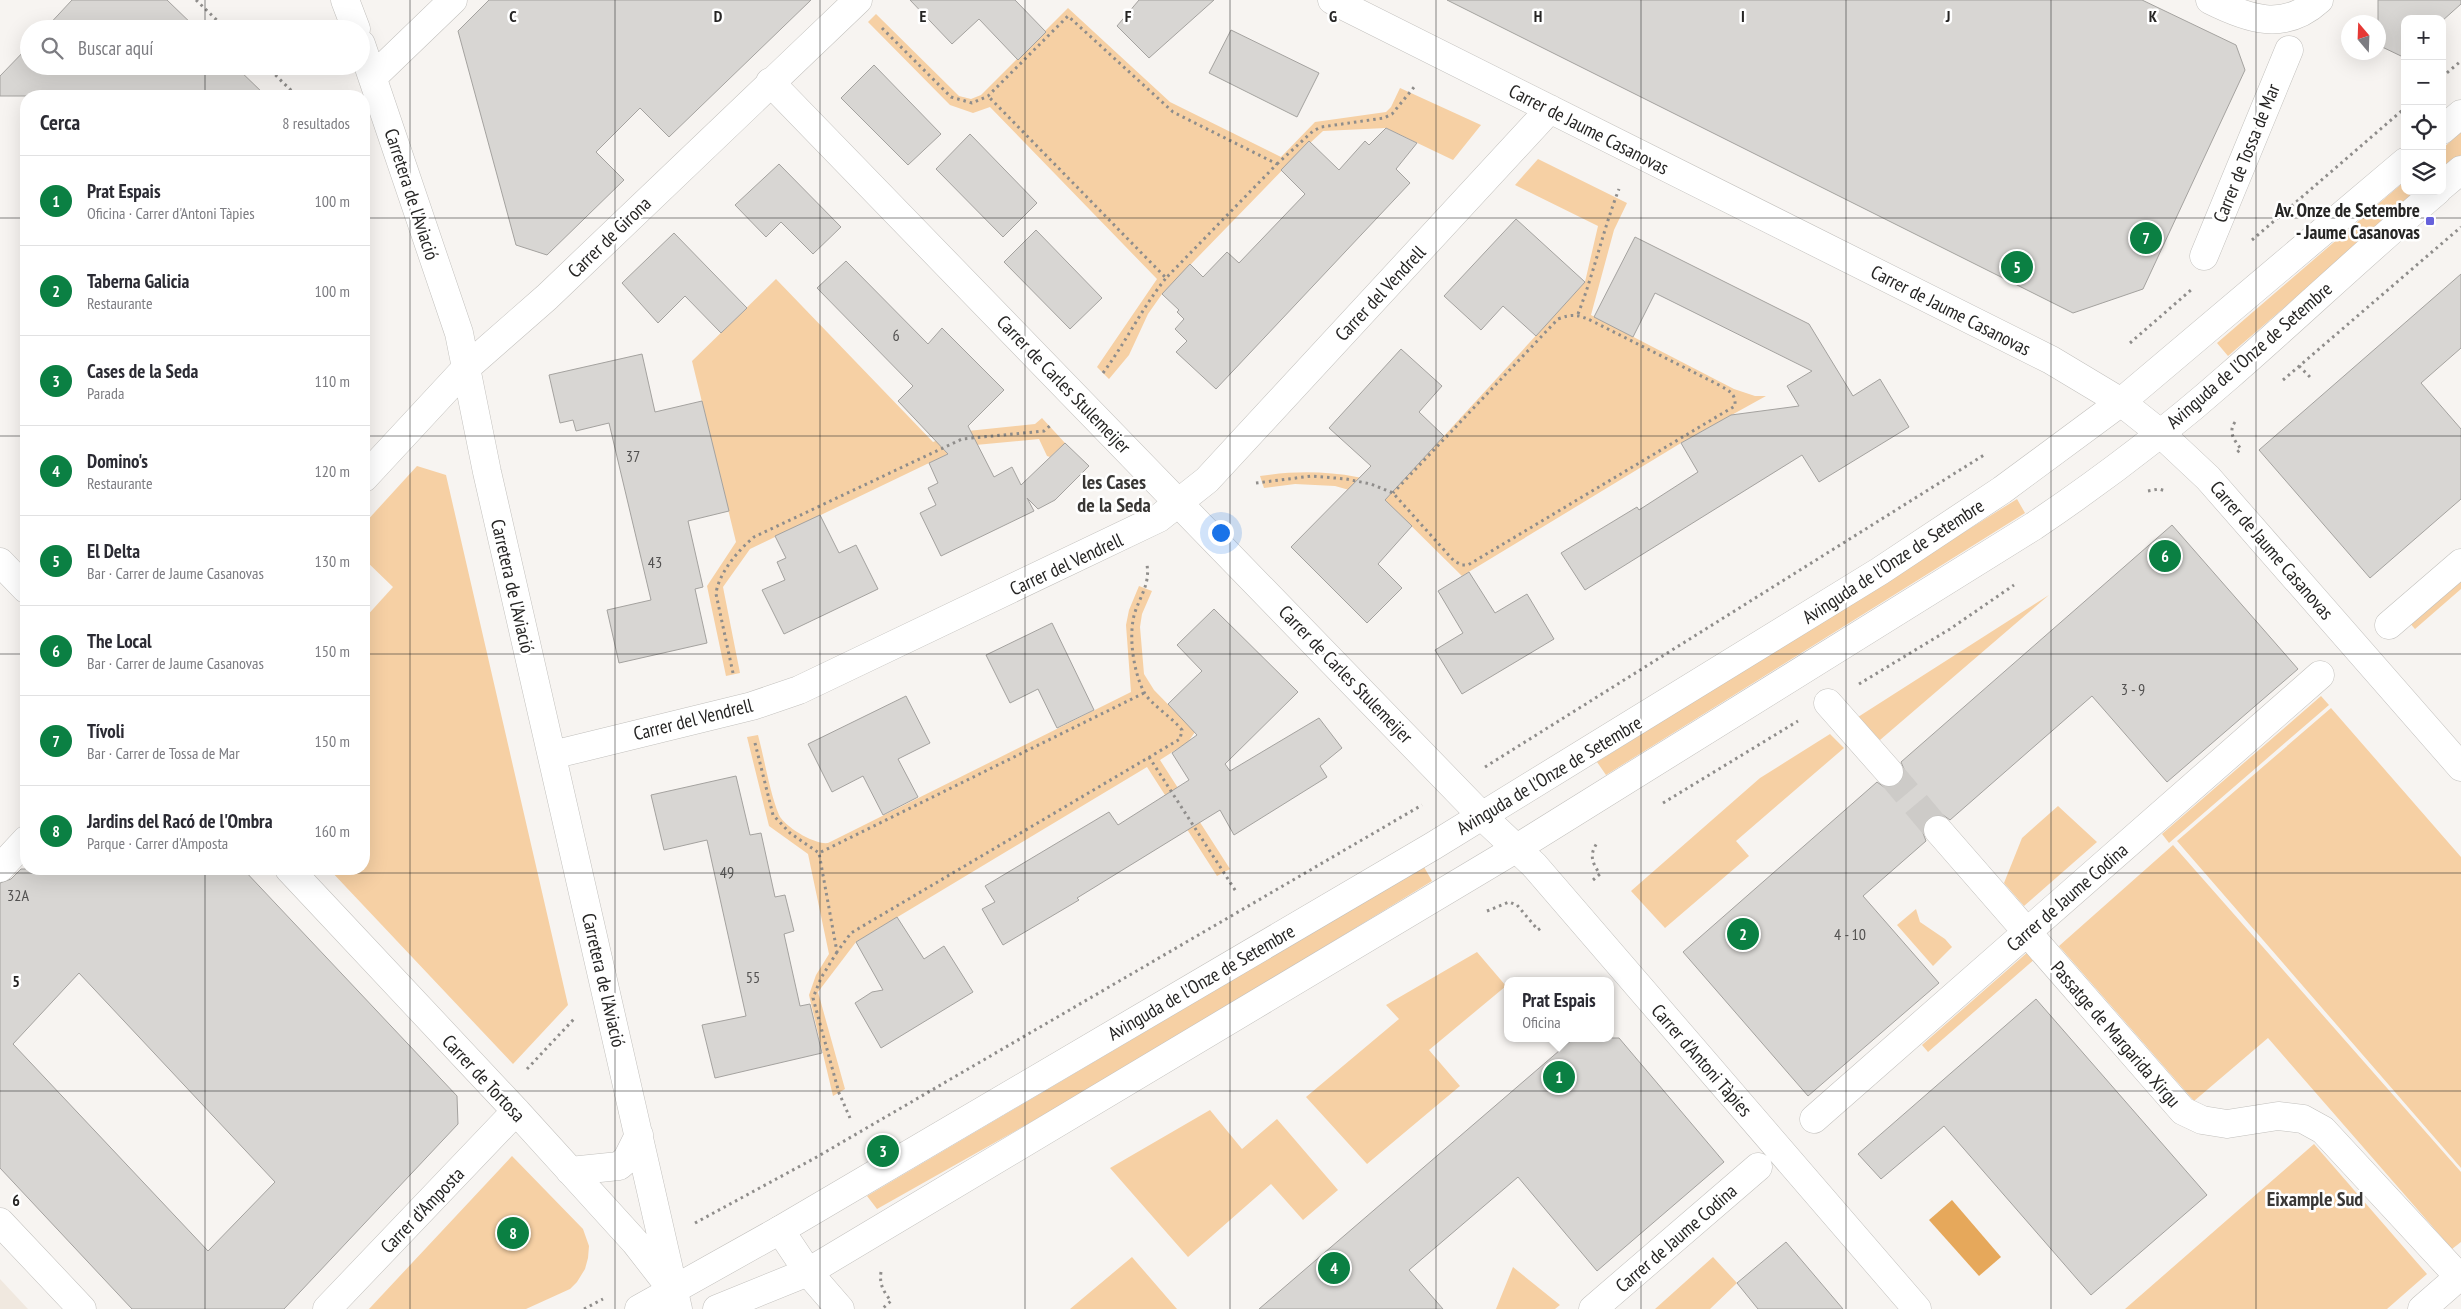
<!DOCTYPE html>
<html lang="es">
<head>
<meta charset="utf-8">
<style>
  :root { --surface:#fff; --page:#f2f2f3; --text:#2b2b33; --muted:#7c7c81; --line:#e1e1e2; --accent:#0b8043 }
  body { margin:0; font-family:"PT Sans Narrow",sans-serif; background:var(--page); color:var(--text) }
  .controls { position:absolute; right:15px; top:15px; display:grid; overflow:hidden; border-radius:10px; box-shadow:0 5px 20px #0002 }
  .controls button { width:45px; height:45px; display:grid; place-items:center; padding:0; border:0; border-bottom:1px solid var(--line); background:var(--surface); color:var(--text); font:25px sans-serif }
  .compass { position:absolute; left:2341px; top:15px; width:45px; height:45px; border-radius:50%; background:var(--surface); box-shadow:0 5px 20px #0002; rotate:341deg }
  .you { position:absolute; left:1220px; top:532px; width:18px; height:18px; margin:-12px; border:4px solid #fff; border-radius:50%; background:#1a73e8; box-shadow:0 0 0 8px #1a73e833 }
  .badge { display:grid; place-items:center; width:32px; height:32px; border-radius:50%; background:var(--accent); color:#fff; font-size:16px; font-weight:700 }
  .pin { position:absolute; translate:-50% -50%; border:2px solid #fff; box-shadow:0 1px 5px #0006 }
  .popup { position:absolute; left:1504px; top:977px; width:110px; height:65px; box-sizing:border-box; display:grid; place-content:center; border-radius:10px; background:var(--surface); filter:drop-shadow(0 1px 4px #0005); font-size:16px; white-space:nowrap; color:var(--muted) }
  .popup b { font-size:19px; color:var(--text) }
  .popup::after { content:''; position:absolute; left:50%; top:100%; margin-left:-10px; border:10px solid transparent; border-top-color:var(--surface) }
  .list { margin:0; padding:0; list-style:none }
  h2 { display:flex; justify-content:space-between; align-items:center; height:65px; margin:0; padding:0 20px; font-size:21px }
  h2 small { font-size:16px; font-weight:400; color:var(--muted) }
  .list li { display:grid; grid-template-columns:32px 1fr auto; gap:15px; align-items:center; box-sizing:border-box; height:90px; padding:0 20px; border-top:1px solid var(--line) }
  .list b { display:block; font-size:19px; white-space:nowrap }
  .list p { margin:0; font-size:16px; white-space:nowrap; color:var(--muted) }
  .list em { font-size:16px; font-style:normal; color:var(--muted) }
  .icon { flex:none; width:28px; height:28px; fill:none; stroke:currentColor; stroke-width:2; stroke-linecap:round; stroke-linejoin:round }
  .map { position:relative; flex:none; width:2461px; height:1309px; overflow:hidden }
  .search { position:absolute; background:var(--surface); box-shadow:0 5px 20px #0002; left:20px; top:20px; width:350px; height:55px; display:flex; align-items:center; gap:12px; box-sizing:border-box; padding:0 18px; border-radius:28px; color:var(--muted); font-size:19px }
  .panel { position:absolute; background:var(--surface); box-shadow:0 5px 20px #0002; left:20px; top:90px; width:350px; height:785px; border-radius:20px }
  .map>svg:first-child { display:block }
</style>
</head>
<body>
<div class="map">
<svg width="2461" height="1309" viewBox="0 0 2461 1309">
  <rect width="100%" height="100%" fill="#f7f4f1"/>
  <!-- built -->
  <path fill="#f0e8df" d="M0 1279 28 1309H0Z"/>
  <!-- green -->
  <path fill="#f6d0a4" d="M1068 8 1170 102 1281 157 1315 122 1386 112 1391 107 1400 88 1481 125 1453 160 1386 128 1323 131 1296 156 1162 294 1148 314 1129 355 1109 379 1097 367 1157 279 990 107 973 113 950 105 868 22 876 14 959 96 971 99 981 95Z
    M2461 132V155L2442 171V149Z
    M1538 159 1627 203 1614 230 1591 315 1734 389 1755 396H1766L1681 443 1462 576 1385 500 1335 486 1295 484 1264 488 1260 476C1293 471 1325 471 1357 477 1369 479 1382 484 1394 487L1399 485 1585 282 1598 226 1515 185Z
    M2405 181V191H2419L2228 356 2217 343Z
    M776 279 933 442 958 432 1035 424 1042 418 1065 443 1050 457 1047 456 1039 439 965 446 929 463 750 549 723 587 740 673 726 676 707 586 736 542 692 361Z
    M417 466 446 475 568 1005 513 1064 329 869H364V619L393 587 364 559V524Z
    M2017 499 2025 513 1606 775 1597 762Z
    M2461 575V589L2415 629 2408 621Z
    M1139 586 1152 591 1142 614 1140 627 1144 674 1154 690 1195 732 1188 742 1160 760 1230 869 1217 876 1147 767 856 942 818 992 845 1089 833 1096 809 995 816 975 829 954 808 854 769 826 747 737 758 735C765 761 769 790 779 815 785 827 815 845 828 843L1131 692 1126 625 1129 610Z
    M2049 595 1880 740 1858 717Z
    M2321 696 2329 705 2169 843 2162 834Z
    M2331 708 2461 857V1168L2177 841Z
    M1830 734 1844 748 1736 841 1749 856 1665 928 1631 891 1760 778Z
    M2058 806 2097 842 2024 906 2004 883 2022 838Z
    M2173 845 2461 1172V1242L2452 1249 2268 1038 2194 1101 2059 946Z
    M1424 867 1432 881 1127 1068 877 1209 867 1196Z
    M1916 909 1920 922 1945 939 1952 947 1933 966 1897 925Z
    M2029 951 2036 958 1928 1052 1922 1045Z
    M1477 952 1506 986 1429 1050 1460 1086 1367 1164 1306 1097 1399 1019 1386 1005Z
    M1210 1110 1242 1149 1277 1119 1338 1190 1303 1220 1271 1184 1188 1257 1110 1168Z
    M2314 1144 2427 1274 2387 1309H2125Z
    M512 1156 583 1229 589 1246 588 1258 585 1269 577 1282 570 1289 526 1309H369Z
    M1132 1257 1177 1309H1070Z
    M1713 1257 1737 1283 1710 1309H1655Z
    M1513 1267 1560 1305 1555 1309H1496Z"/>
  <!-- water -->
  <path fill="#e6a85b" d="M1952 1200 2001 1257 1979 1276 1929 1220Z"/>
  <!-- building -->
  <path fill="#d8d6d3" stroke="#a4a29f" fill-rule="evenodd" d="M72 0H167L197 29H45Z
    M489 0H811L669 137 640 108 596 152 624 180 547 255 516 245 458 31Z
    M910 0H1015L1046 32 1018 60 979 19 952 44Z
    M1139 0H1214L1149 58 1117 26Z
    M1447 0H2142L2236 45 2245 70 2143 289 2073 313Z
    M2378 0H2461V4L2442 21V19H2405V53L2401 56 2378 45Z
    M1231 30 1319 73 1297 117 1209 73Z
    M29 46V66H235L266 96H0V76Z
    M874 65 941 134 908 165 841 98Z
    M1386 128 1417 143 1396 169 1410 183 1216 389 1176 352 1187 341 1175 329 1184 319 1177 312 1179 310 1162 294 1190 264 1203 277 1227 252 1239 263 1305 194 1281 170 1309 141 1339 170 1365 141 1369 145Z
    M970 134 1037 203 1003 237 936 169Z
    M779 164 841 227 813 254 781 222 766 237 735 205Z
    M1516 219 1585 282 1536 336 1503 306 1481 330 1444 296Z
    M1036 230 1102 298 1070 329 1004 262Z
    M674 233 747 308 721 333 685 296 658 323 622 283Z
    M1635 237 1809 324 1853 396 1880 379 1909 427 1819 482 1802 455 1585 590 1561 553 1637 507 1639 510 1698 472 1681 443 1731 415 1799 406 1787 386 1812 371 1655 293 1633 337 1594 317Z
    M846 261 928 344 942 328 1004 390 968 426 994 477 1012 467 1021 485 1065 443 1089 466 1055 500 1038 509 1027 498 1034 511 941 556 920 513 936 505 928 488 938 483 929 463 948 454 898 401 913 386 817 288Z
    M2461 274V348L2421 383 2461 429V499L2370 578 2259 450Z
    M1401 349 1442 386 1419 412 1444 436 1385 500 1412 526 1378 564 1402 588 1367 623 1291 547 1371 466 1329 428Z
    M642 354 655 412 702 401 729 511 688 521 703 587 695 589 707 643 619 663 607 610 651 600 609 423 576 431 573 420 560 423 549 375Z
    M820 515 839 553 856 545 878 589 784 634 762 590 785 580 777 562 786 558 775 536Z
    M2172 525 2298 669 2167 782 2092 696 1950 820 1943 815H1935L1928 818 1923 825V833L1926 841 1863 896 1939 983 1808 1096 1683 952 1877 782 1884 787H1892L1900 783 1904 776V769L1901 762Z
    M1469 572 1495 613 1527 594 1554 639 1462 694 1435 650 1463 633 1438 591Z
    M1214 609 1298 692 1225 764 1230 771 1319 718 1342 748 1320 766 1327 777 1234 835 1220 810 1077 898 1079 900 1003 945 982 909 995 902 985 886 1109 812 1118 825 1189 780 1172 753 1197 735 1168 704 1202 671 1177 645Z
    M1052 623 1094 710 1057 728 1038 689 1010 703 986 655Z
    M906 696 930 743 898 759 918 797 883 815 863 776 832 792 808 744Z
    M736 776 750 835 761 833 775 897 785 895 794 931 784 934 800 1006 810 1004 822 1053 715 1078 702 1025 746 1016 707 840 664 850 651 795Z
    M21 869H243L457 1096 458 1124 284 1309H132L0 1168V883L11 879ZM79 973 275 1182 208 1251 13 1044Z
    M897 917 924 959 944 946 973 992 881 1048 855 1003 872 992 883 990 856 942Z
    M2036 999 2207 1195 2091 1295 1944 1126 1881 1179 1858 1154Z
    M1574 1038H1619L1724 1162 1597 1271 1518 1177 1409 1270 1443 1309H1259Z
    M1786 1242 1843 1309H1758L1737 1283Z"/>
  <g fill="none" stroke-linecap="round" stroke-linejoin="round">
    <!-- street-tunnel -->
    <path stroke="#cdcbc8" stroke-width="28" stroke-dasharray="28 14" stroke-linecap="butt" d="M1889 772 1938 830"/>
    <defs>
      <path id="street" d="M345 0 356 29
        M1332 0 2051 360 2121 402 2160 433 2208 478 2461 767
        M2210 0C2248 19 2284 32 2319 0
        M361 44 459 333 487 472 678 1309
        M373 77 453 0
        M770 82 1482 816 1534 865 1917 1309
        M2204 256 2289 50
        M364 478 466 368 547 297 858 0
        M0 562 26 589
        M2389 625 2461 563
        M1828 703 1889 772
        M552 755 752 706 799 690 1159 518 1207 480 1550 109
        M1938 830 2183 1111 2202 1120 2227 1124 2278 1116 2303 1119 2323 1130 2461 1279
        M0 868 26 840
        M289 869 516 1111 635 1242 670 1287
        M1814 1119 2320 675
        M570 1171 619 1166 627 1159 639 1135
        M0 1222 82 1309
        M780 1230 808 1272 840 1309
        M327 1309 516 1111
        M1593 1309 1758 1167
        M2422 1309 2461 1275"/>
      <path id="secondary" d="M2442 130 2461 114
        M2442 186 2461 170
        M639 1309 780 1230 1433 846 1880 571 2002 490 2121 402 2405 162
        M717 1309 808 1272 1517 848 2034 526C2102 480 2168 430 2229 376 2299 315 2366 251 2437 191"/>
    </defs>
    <!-- street casing -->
    <use href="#street" stroke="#c2c0bd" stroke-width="29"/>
    <!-- secondary casing -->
    <use href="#secondary" stroke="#c2c0bd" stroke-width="29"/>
    <!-- path -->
    <path stroke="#8f8d8b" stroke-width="3" stroke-dasharray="2.5 4" stroke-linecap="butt" d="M196 0 226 29
      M882 28 951 97 972 103 988 96 1068 16 1173 112 1277 164 1166 278 988 96
      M266 66 297 96
      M2442 77 2461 61
      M1277 164 1313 131 1321 127 1384 118 1392 114 1415 86
      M2252 240 2405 108
      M1578 314C1594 273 1603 230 1619 189
      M2130 343 2191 290
      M2299 366 2311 378
      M1103 373C1126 342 1142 308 1166 278
      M2283 380 2461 227
      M2235 422C2228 432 2234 440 2241 449L2235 454
      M1256 483 1312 476 1346 479 1371 484 1393 493 1454 561 1462 565H1468L1723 413 1735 406C1736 393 1729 391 1719 385L1594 322C1580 315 1573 313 1558 319L1393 493
      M2148 491 2159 489 2166 491
      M733 673 716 594C718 574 739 549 754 537L962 439 1034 432 1044 431 1052 424
      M1859 684 1950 629 2014 585
      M1144 693 819 853 837 952 851 933 1180 739 1182 730C1172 717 1151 705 1144 692 1133 671 1128 634 1135 612 1141 595 1150 583 1147 565
      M755 743 773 815 790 833 819 853
      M1149 757 1237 893
      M1485 767 1984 455
      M1663 803 1798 721
      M1593 880 1600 874C1592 863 1589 855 1597 843
      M1487 911 1509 902 1517 905 1538 930 1541 928
      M837 952 821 978 813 998 839 1093 850 1118
      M527 1069 574 1019
      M695 1223 815 1158 1422 805
      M881 1272C879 1285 884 1292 891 1301L882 1309
      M584 1309 603 1299"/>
    <!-- street -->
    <use href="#street" stroke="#fff" stroke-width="28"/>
    <!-- secondary -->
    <use href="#secondary" stroke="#fff" stroke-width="28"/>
  </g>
  <!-- grid -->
  <path fill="none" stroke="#262524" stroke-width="1" stroke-opacity="0.55" d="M205 0V29M410 0V1309M615 0V1309M820 0V1309M1025 0V1309M1230 0V1309M1436 0V1309M1641 0V1309M1846 0V1309M2051 0V1309M2256 0V1309M205 66V96M0 218H26M364 218H2461M0 436H26M364 436H2461M0 654H26M364 654H2461M205 869V1309M0 873H2461M0 1091H2461"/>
  <!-- markers -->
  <rect fill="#6661db" stroke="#fff" stroke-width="2" x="2425" y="216" width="10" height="10" rx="2.5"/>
  <g text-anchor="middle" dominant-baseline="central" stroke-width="5" stroke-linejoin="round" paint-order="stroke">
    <!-- number labels -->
    <g font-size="16" fill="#525150">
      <text x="896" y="335">6</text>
      <text x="633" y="456">37</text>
      <text x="655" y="562">43</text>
      <text x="2133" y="689">3 - 9</text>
      <text x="727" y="872">49</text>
      <text x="18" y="895">32A</text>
      <text x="1850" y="934">4 - 10</text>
      <text x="753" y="977">55</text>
    </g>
    <!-- street labels -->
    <g font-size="19" fill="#262524" stroke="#fff">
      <text transform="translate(1589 129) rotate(27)">Carrer de Jaume Casanovas</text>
      <text transform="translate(2246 153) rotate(-68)">Carrer de Tossa de Mar</text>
      <text transform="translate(412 194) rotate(72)">Carretera de l'Aviació</text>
      <text transform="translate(609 237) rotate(-44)">Carrer de Girona</text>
      <text transform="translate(1380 293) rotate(-47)">Carrer del Vendrell</text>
      <text transform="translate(1951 310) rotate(27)">Carrer de Jaume Casanovas</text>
      <text transform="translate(2249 355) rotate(-41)">Avinguda de l'Onze de Setembre</text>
      <text transform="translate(1064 384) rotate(46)">Carrer de Carles Stulemeijer</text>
      <text transform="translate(2272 550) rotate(49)">Carrer de Jaume Casanovas</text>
      <text transform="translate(1893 561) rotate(-33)">Avinguda de l'Onze de Setembre</text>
      <text transform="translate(1066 564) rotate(-25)">Carrer del Vendrell</text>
      <text transform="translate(513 586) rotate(77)">Carretera de l'Aviació</text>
      <text transform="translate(1346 674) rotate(46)">Carrer de Carles Stulemeijer</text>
      <text transform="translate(693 719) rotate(-14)">Carrer del Vendrell</text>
      <text transform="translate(1549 775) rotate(-31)">Avinguda de l'Onze de Setembre</text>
      <text transform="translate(2067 897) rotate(-41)">Carrer de Jaume Codina</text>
      <text transform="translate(604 980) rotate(77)">Carretera de l'Aviació</text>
      <text transform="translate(1201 982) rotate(-30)">Avinguda de l'Onze de Setembre</text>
      <text transform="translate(2116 1034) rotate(49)">Passatge de Margarida Xirgu</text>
      <text transform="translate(1702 1060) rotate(49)">Carrer d'Antoni Tàpies</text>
      <text transform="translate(484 1078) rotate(47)">Carrer de Tortosa</text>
      <text transform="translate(422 1210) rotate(-46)">Carrer d'Amposta</text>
      <text transform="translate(1676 1238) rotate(-41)">Carrer de Jaume Codina</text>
    </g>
    <!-- poi labels -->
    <g font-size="19" font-weight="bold" fill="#262524" stroke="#fff" text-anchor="end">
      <text x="2420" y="210">Av. Onze de Setembre<tspan x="2420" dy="22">- Jaume Casanovas</tspan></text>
    </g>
    <!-- neighbourhood labels -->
    <g font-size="20" font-weight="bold" fill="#393735" stroke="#fff">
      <text x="1114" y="482">les Cases<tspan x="1114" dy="23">de la Seda</tspan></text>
      <text x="2315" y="1199">Eixample Sud</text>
    </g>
  </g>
  <g font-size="16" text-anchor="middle" font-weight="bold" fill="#262524" stroke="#fff" stroke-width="5" stroke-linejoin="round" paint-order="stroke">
    <text x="513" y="22">C</text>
    <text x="718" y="22">D</text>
    <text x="923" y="22">E</text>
    <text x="1128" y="22">F</text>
    <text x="1333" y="22">G</text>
    <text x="1538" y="22">H</text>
    <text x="1743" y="22">I</text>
    <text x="1948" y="22">J</text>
    <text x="2153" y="22">K</text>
    <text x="16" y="987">5</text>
    <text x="16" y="1206">6</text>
  </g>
</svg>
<div class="controls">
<button>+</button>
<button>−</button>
<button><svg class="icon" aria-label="locate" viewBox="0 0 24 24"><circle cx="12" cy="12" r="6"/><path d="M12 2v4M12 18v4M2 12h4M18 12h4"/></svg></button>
<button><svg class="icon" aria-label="layers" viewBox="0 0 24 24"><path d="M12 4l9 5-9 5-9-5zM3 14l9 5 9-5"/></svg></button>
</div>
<svg class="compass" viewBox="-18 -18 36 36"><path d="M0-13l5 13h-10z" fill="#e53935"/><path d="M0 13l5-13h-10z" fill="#7c7c81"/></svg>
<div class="you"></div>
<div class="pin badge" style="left:1559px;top:1077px">1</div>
<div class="popup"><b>Prat Espais</b>Oficina</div>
<div class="pin badge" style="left:1743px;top:934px">2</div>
<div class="pin badge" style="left:883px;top:1151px">3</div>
<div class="pin badge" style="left:1334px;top:1268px">4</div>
<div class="pin badge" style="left:2017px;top:267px">5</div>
<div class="pin badge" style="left:2165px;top:556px">6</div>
<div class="pin badge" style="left:2146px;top:238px">7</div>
<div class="pin badge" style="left:513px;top:1233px">8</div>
<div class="search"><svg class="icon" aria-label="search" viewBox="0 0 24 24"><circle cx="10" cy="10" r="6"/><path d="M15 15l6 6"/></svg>Buscar aquí</div>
<section class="panel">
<h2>Cerca<small>8 resultados</small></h2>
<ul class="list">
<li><span class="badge">1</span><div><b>Prat Espais</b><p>Oficina · Carrer d'Antoni Tàpies</p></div><em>100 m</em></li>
<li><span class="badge">2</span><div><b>Taberna Galicia</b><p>Restaurante</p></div><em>100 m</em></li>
<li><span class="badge">3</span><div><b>Cases de la Seda</b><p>Parada</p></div><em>110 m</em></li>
<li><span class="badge">4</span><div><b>Domino's</b><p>Restaurante</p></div><em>120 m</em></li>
<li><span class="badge">5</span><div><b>El Delta</b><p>Bar · Carrer de Jaume Casanovas</p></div><em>130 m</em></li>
<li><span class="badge">6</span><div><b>The Local</b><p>Bar · Carrer de Jaume Casanovas</p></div><em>150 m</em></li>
<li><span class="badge">7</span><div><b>Tívoli</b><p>Bar · Carrer de Tossa de Mar</p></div><em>150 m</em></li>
<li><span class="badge">8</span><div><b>Jardins del Racó de l'Ombra</b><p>Parque · Carrer d'Amposta</p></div><em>160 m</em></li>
</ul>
</section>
</div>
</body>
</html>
